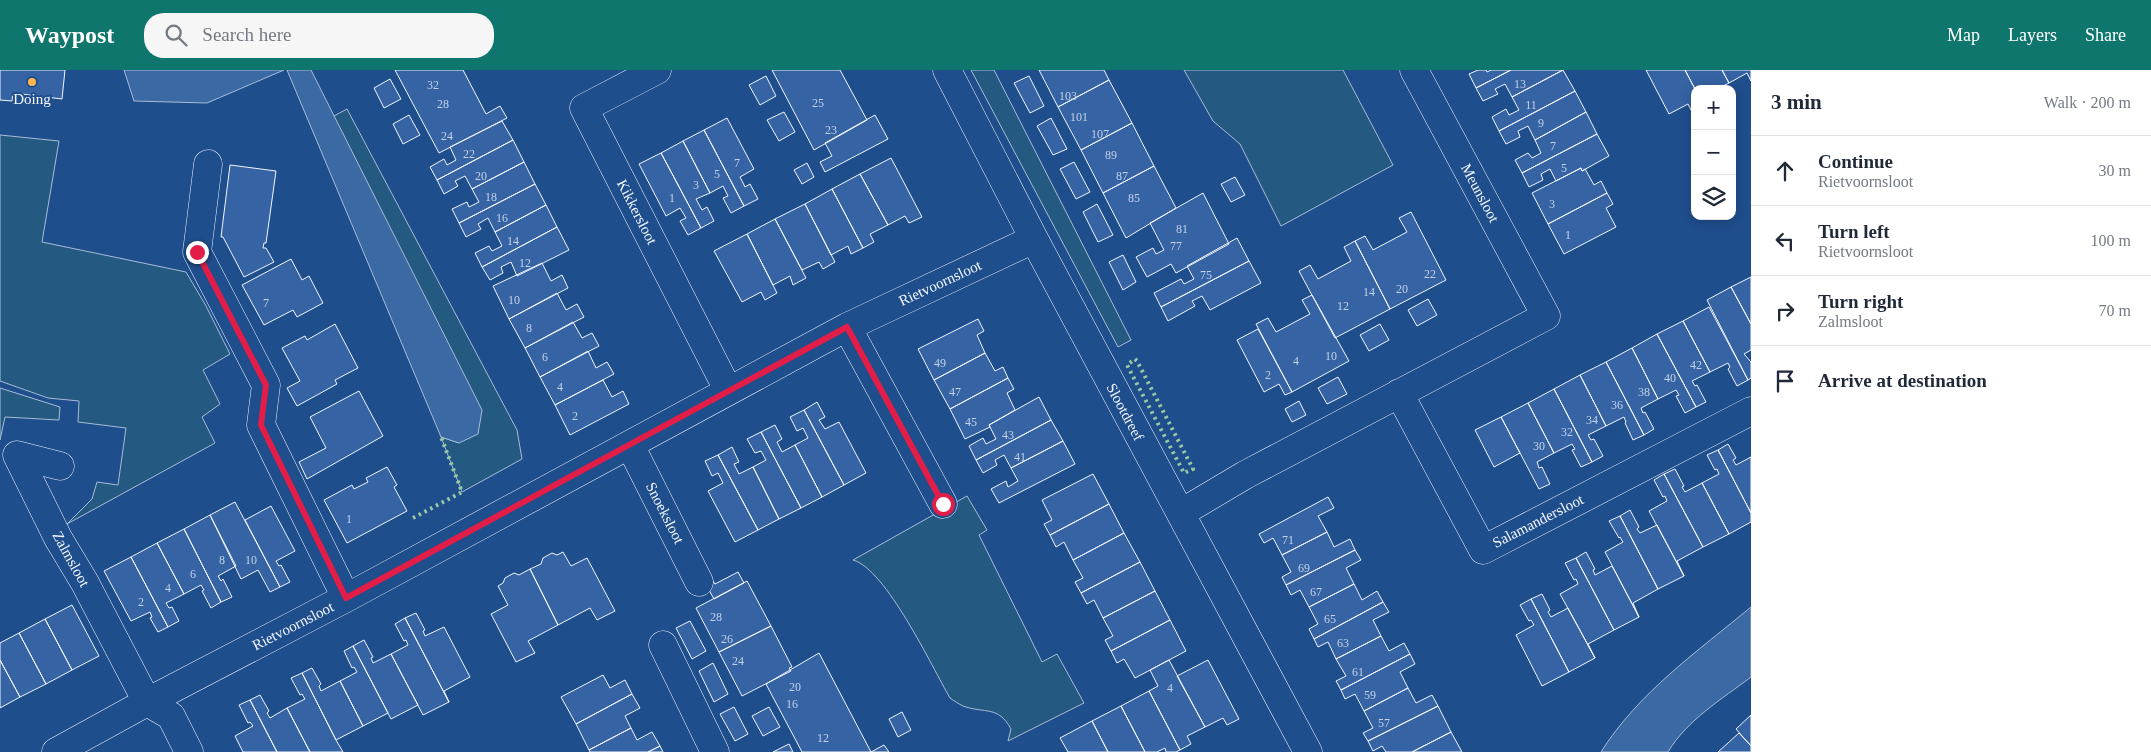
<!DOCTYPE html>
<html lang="en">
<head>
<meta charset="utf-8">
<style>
  :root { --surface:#fff; --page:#f6f6f7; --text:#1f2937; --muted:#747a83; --line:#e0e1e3; --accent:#0f766e }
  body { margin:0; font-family:Georgia,serif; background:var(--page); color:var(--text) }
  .controls { position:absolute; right:15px; top:15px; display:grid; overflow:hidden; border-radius:10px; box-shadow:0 2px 12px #0003 }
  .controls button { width:45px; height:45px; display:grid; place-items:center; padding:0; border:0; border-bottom:1px solid var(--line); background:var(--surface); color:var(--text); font:25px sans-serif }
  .stop { position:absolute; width:15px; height:15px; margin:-11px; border:4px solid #e11d48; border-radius:50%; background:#fff }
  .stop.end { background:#e11d48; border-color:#fff; box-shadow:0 1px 5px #0008 }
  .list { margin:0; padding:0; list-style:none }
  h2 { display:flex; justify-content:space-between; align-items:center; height:65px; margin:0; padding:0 20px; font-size:21px }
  h2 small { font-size:16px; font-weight:400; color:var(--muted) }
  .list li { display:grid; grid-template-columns:32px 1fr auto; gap:15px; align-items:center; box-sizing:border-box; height:70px; padding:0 20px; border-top:1px solid var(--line) }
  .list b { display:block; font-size:19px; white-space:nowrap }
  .list p { margin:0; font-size:16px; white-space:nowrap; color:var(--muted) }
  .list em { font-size:16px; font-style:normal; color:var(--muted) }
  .icon { flex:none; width:28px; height:28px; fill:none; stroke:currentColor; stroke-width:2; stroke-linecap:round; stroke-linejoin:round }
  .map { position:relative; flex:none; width:1751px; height:682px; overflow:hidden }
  header { display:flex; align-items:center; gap:30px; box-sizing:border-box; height:70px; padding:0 25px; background:var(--accent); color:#fff }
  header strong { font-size:24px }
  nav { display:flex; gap:28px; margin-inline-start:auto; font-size:18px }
  .search { width:350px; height:45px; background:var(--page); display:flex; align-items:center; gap:12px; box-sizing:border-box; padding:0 18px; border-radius:20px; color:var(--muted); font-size:19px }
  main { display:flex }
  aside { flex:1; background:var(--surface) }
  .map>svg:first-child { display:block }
</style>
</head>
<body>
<header>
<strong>Waypost</strong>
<div class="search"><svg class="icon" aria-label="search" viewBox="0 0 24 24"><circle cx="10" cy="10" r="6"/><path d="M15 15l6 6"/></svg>Search here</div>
<nav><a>Map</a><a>Layers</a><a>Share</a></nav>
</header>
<main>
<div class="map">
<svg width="1751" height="682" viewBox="0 0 1751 682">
  <rect width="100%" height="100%" fill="#1f4e8c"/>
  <!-- green -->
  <path fill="#245a82" stroke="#a8bbd7" d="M971 0H994L1131 270 1118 277Z
    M1184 0H1343L1393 95 1281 156 1240 74 1213 51Z
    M347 39 517 360 522 389 462 422 441 367 459 373 334 46Z
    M0 65 59 71 42 172 186 202 206 236 230 284 203 300 220 334 202 347 215 373 67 454 92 429 97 412 118 415 126 358 78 352 79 331 48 328 0 311Z
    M0 318 60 337 59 350 5 347 0 370Z
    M967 426 987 460 979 465 1042 592 1057 584 1084 633 1008 671 1011 659C998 635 985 644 963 636 959 634 954 631 950 628 932 597 886 499 853 490Z"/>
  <!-- water -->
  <path fill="#3b69a3" stroke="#a8bbd7" d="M124 0H284L207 33 134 31Z
    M287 0H311L482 340 478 364 459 373 441 367Z
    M1751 537V607C1722 629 1687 650 1668 682H1601C1638 623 1698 581 1751 537Z"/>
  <!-- building -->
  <path fill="#3563a3" stroke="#f2f6ff" d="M0 0H65L62 29 13 23 12 31 0 30Z
    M395 0H463L486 44 500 36 507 48 439 83Z
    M772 0H840L867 50 814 80Z
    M1039 0H1104L1109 10 1058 37Z
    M1478 0H1486L1487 2 1491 0H1511L1476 18 1469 4Z
    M1511 0H1563L1512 27 1505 14 1495 19 1498 24 1483 31 1476 18Z
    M1563 0 1575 21 1499 61 1492 47 1506 39 1509 45 1519 40 1512 27Z
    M1646 0H1685L1695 19V40L1692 42 1688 34 1669 44Z
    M1685 0H1722L1729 13 1717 19H1695Z
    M1722 0H1751V11L1747 3 1729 13Z
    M766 6 776 26 760 35 749 15Z
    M1029 6 1044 36 1030 43 1014 13Z
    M390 9 401 29 384 38 374 18Z
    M1109 10 1132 53 1081 80 1058 37Z
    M1575 21 1586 42 1535 70 1528 56 1518 61 1520 67 1506 74 1499 61Z
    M784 42 795 62 779 71 767 50Z
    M1586 42 1597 64 1522 103 1515 90 1528 83 1532 88 1541 83 1535 70Z
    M409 45 420 65 403 74 393 54Z
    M875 45 888 69 825 102 820 92 832 86 825 73Z
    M727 48 754 99 740 107 745 117 750 114 758 129 744 136 704 60Z
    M1051 48 1067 79 1053 85 1037 56Z
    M502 51 513 70 437 110 430 97 444 89 447 95 456 90 450 77Z
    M1132 53 1154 96 1103 123 1081 80Z
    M704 60 744 136 731 143 723 128 728 126 723 116 710 123 683 71Z
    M1597 64 1609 86 1582 101 1581 98 1556 111 1550 99 1541 104 1543 110 1529 117 1522 103Z
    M513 70 524 92 472 119 465 106 455 111 458 116 444 124 437 110Z
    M683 71 710 123 696 129 702 140 707 137 714 151 701 158 661 83Z
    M661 83 701 158 688 165 680 151 686 148 680 138 666 146 639 94Z
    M891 88 922 147 909 153 905 146 888 155 860 104Z
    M524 92 535 114 459 153 452 139 467 132 469 137 479 132 472 119Z
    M1074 92 1090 122 1076 129 1060 99Z
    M807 93 814 107 802 114 794 100Z
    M230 95 276 101 266 173H264L263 178H266L274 192 244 207 223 167H221Z
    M1154 96 1176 138 1126 168 1103 123Z
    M1581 98 1582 101 1585 99 1594 115 1601 111 1607 123 1548 154 1532 123Z
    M860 104 888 155 870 164 874 172 863 178 832 119Z
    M1235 107 1245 125 1231 132 1221 114Z
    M535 114 546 135 495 162 488 148 478 154 481 159 466 167 459 153Z
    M832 119 863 178 851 184 848 176 831 185 805 134Z
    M1203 123 1229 174 1176 203 1171 194 1147 207 1136 187 1153 178 1156 184 1164 180 1150 153Z
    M1607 123 1613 134 1606 138 1616 157 1564 184 1548 154Z
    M805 134 835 192 823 199 819 192 802 200 775 149Z
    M1097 134 1113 165 1098 172 1083 142Z
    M546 135 557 157 482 197 475 183 489 176 492 181 502 176 495 162Z
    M1411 142 1446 210 1390 239 1355 171 1365 166 1373 180 1407 162 1399 148Z
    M775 149 806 208 793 215 790 206 773 215 747 164Z
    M557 157 569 180 517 206 511 192 501 197 503 203 490 210 482 197Z
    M747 164 777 223 765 230 761 222 742 232 714 181Z
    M1237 168 1249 191 1161 237 1154 223 1181 209 1184 214 1194 209 1187 196Z
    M1355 171 1390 239 1335 268 1299 201 1310 195 1318 209 1351 191 1344 177Z
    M1123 185 1136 212 1123 220 1109 192Z
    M291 189 302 210 309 206 323 233 297 247 293 240 264 255 242 215Z
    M1249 191 1261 213 1210 240 1202 226 1192 231 1195 236 1168 251 1161 237Z
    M542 193 551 211 562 205 568 218 509 249 493 216Z
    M1751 207V254L1731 217Z
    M1731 217 1751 254V280L1744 284 1751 292V308L1748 310 1707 230Z
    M557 223 566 240 577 234 584 247 525 278 509 249Z
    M1312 225 1349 291 1292 322 1256 254 1268 248 1276 262 1310 244 1302 230Z
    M1428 229 1437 245 1417 256 1408 240Z
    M1709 237 1748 310 1737 316 1728 299 1730 297 1728 293 1710 302 1683 251Z
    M978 249 984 261 977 265 985 283 934 310 918 279Z
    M1683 251 1710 302 1692 311 1695 316 1697 315 1706 332 1696 337 1657 264Z
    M573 252 582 268 592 263 599 276 540 307 525 278Z
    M335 254 358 298 335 310 337 314 297 336 287 318 300 311 282 278 305 266 307 270Z
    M1380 254 1389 270 1369 281 1360 265Z
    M1258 259 1292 322 1285 325 1279 314 1264 322 1237 270Z
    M1657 264 1696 337 1685 343 1676 326 1679 325 1676 320 1658 329 1632 278Z
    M1632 278 1658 329 1641 338 1643 343 1645 342 1654 359 1644 365 1606 292Z
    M588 281 596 298 607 292 614 304 555 335 540 307Z
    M985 283 995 301 1003 297 1008 308 950 339 934 310Z
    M1606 292 1644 365 1633 370 1625 353 1626 352 1624 347 1606 356 1580 305Z
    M1580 305 1606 356 1588 365 1591 370 1594 369 1603 386 1592 392 1554 319Z
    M1338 307 1347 324 1327 334 1318 318Z
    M1008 308 1014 319 1007 323 1015 340 989 355 990 357 965 369 950 339Z
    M603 310 612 327 623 321 629 334 570 365 555 335Z
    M1554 319 1592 392 1581 397 1572 380 1575 379 1572 374 1554 383 1528 333Z
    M359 321 383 366 307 409 299 392 326 378 310 347Z
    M1039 327 1051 350 976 390 969 376 983 368 986 374 996 369 989 355Z
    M1299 331 1306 345 1292 352 1285 339Z
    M817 332 825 347 819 350 825 359 839 352 866 403 844 415 804 340Z
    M1528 333 1554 383 1537 392 1539 398 1542 397 1550 414 1539 419 1501 347Z
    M804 340 844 415 822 427 795 375 808 368 803 358 797 361 790 347Z
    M1501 347 1520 383 1494 397 1475 360Z
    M1051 350 1063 371 1011 398 1004 385 995 390 997 395 983 403 976 390Z
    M775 355 782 369 777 372 782 382 795 375 822 427 801 438 761 362Z
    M761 362 801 438 779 449 753 397 766 390 761 381 755 383 747 369Z
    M1063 371 1075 394 999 433 991 419 1006 411 1008 417 1018 411 1011 398Z
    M1728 374 1736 388 1733 390 1736 395 1751 387V443L1718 380Z
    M732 377 739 392 734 394 739 404 753 397 779 449 758 460 718 385Z
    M1718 380 1751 443V452L1729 464 1702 413 1719 404 1717 399 1715 400 1707 385Z
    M718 385 758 460 735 472 708 421 723 413 718 403 712 406 705 391Z
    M387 397 397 415 394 417 407 441 347 473 324 430 352 415 354 419 368 412 366 408Z
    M1675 399 1684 416 1682 417 1685 422 1702 413 1729 464 1703 477 1664 404Z
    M1093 404 1109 434 1050 465 1044 454 1052 450 1042 430Z
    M1664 404 1703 477 1677 491 1684 506 1649 441 1667 431 1665 426 1663 427 1654 410Z
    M1328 427 1334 438 1318 446 1327 462 1282 485 1273 468 1264 473 1259 464Z
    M235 432 280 517 270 522 258 500 241 509 210 445Z
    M1109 434 1124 463 1073 490 1064 472 1056 477 1050 465Z
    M271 436 295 481 276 491 279 496 281 495 290 512 280 517 245 450Z
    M1630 440 1639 457 1637 459 1640 463 1657 455 1684 506 1658 519 1620 446Z
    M210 445 236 496 218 506 221 511 223 509 232 527 221 532 184 459Z
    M1620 446 1658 519 1633 533 1639 547 1605 482 1623 472 1620 467 1619 468 1609 451Z
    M184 459 221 532 211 538 202 521 204 520 201 515 184 524 157 473Z
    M1327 462 1334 477 1350 469 1355 480 1286 515 1282 507 1291 502 1282 485Z
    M1124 463 1140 492 1081 523 1075 512 1083 508 1073 490Z
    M157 473 184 524 166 533 169 538 172 537 179 551 168 557 131 487Z
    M1355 480 1361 490 1346 498 1354 514 1309 537 1300 520 1291 525 1286 515Z
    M563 482 571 496 587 488 615 541 597 550 590 538 558 555 530 499 541 494 543 488 552 483 557 485Z
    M1586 482 1595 499 1593 500 1595 505 1612 496 1639 547 1614 560 1576 488Z
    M131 487 168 557 158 562 150 548 152 547 150 542 131 551 104 501Z
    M1576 488 1614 560 1588 574 1595 588 1560 524 1578 514 1576 509 1574 510 1565 493Z
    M1140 492 1155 521 1103 548 1094 530 1087 534 1081 523Z
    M530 499 558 555 528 571 535 583 516 592 491 544 508 535 498 516 503 513 505 508 514 503 519 505Z
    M738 502 744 513 714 529 706 515 713 511 715 514Z
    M747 511 771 556 719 582 696 538Z
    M1354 514 1362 530 1377 521 1383 532 1314 569 1309 559 1318 554 1309 537Z
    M1155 521 1170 550 1111 581 1105 570 1113 566 1103 548Z
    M1542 524 1550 540 1548 542 1551 547 1568 538 1595 588 1569 602 1531 529Z
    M1531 529 1569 602 1542 616 1516 565 1534 555 1531 550 1529 551 1520 535Z
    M1383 532 1389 542 1373 550 1381 566 1336 589 1328 572 1318 577 1314 569Z
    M72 535 99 586 72 600 45 549Z
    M416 543 425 560 423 561 425 566 444 557 470 607 444 621 449 632 405 548Z
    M405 548 449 632 423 645 391 584 408 575 406 570 404 571 395 554Z
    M45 549 72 600 46 614 19 563Z
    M1170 550 1186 581 1135 608 1124 589 1117 593 1111 581Z
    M690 551 706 581 692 589 676 558Z
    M771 556 792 597 789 598 791 601 742 626 719 582Z
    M19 563 46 614 20 627 0 590V573Z
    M1381 566 1389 581 1404 573 1410 584 1341 620 1336 611 1346 606 1336 589Z
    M364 570 373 587 371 588 373 593 391 584 418 635 391 649 353 576Z
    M353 576 388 643 363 656 340 611 357 602 354 597 352 598 344 581Z
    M819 583 871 682H802L766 614Z
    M1410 584 1415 594 1400 602 1408 618 1364 641 1355 624 1345 629 1341 620Z
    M0 590 20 627 0 638Z
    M1169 590 1205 657 1187 666 1191 674 1180 680 1149 621 1158 616 1150 600Z
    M1208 590 1239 649 1227 655 1223 648 1205 657 1177 606Z
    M713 593 728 624 714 632 699 601Z
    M312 598 321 614 319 616 321 621 340 611 363 656 336 670 302 603Z
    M302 603 336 670 343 682H310L287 638 305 629 302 624 300 625 291 608Z
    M603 605 610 618 625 610 632 624 576 654 561 627Z
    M1408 618 1416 633 1432 625 1438 636 1368 671 1363 663 1373 658 1364 641Z
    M1149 621 1180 680 1176 682H1166L1165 678 1157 682H1145L1121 636Z
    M632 624 640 638 625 646 631 658 589 680 576 654Z
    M260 625 269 641 267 643 270 648 287 638 310 682H277L250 630Z
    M250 630 277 682H243L235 666 253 656 250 652 248 653 239 635Z
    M1121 636 1145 682H1108L1092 651Z
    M1438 636 1451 662 1412 682H1386L1382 676 1373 681 1368 671Z
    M734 637 748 664 735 671 720 644Z
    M769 637 780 657 763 666 752 646Z
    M902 642 911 660 898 667 889 649Z
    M1751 645V676L1736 659Z
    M1092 651 1108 682H1068L1060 668Z
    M631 658 637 670 652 662 660 676 648 682H590L589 680Z
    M1451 662 1462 682H1412Z
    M1739 663 1751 676V682H1718Z
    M789 674 793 682H773Z
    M884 675 889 682H871Z
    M660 676 663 682H648Z"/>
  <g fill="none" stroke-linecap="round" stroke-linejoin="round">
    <defs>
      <path id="minor" d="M657 0 584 38 728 320
        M947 0 1034 169 1308 682
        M208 94 197 182 266 315 261 355 346 528
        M847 257 943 434
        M1399 323 1483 480 1751 341
        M630 375 699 512
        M60 396 17 385 58 468 85 513 147 632 171 646 189 682
        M1181 443 1245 405 1546 246 1414 0
        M663 575 715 682
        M56 682 147 632 346 528 847 257 1034 169"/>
    </defs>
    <!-- minor casing -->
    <use href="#minor" stroke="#f2f6ff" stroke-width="29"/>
    <!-- minor -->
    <use href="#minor" stroke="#1f4e8c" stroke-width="28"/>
    <!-- hedge -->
    <path stroke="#97c8a6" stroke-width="4" stroke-dasharray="2.5 4" stroke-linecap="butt" d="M1135 289 1137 291 1193 399 1184 403 1127 295Z
      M413 448 462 422 441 367"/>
  </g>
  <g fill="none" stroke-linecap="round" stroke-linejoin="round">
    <!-- route -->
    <path stroke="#e11d48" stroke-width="6" d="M197 182 266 315 261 355 346 528 847 257 943 434"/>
  </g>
  <!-- markers -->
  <circle fill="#ffb74d" stroke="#1f4e8c" stroke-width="2" cx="32" cy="12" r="5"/>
  <g text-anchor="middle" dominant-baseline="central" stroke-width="4" stroke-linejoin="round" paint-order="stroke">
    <!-- number labels -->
    <g font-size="12" fill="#c3d1e8">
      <text x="1520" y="14">13</text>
      <text x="433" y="15">32</text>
      <text x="1068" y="26">103</text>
      <text x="818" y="33">25</text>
      <text x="443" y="34">28</text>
      <text x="1531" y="35">11</text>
      <text x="1079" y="47">101</text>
      <text x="1541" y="53">9</text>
      <text x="831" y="60">23</text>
      <text x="1100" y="64">107</text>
      <text x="447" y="66">24</text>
      <text x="1553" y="76">7</text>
      <text x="469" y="84">22</text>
      <text x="1111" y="85">89</text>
      <text x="737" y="93">7</text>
      <text x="1564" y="98">5</text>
      <text x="717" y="104">5</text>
      <text x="481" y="106">20</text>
      <text x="1122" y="106">87</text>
      <text x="696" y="115">3</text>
      <text x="491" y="127">18</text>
      <text x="672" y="128">1</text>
      <text x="1134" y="128">85</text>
      <text x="1552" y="134">3</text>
      <text x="502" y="148">16</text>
      <text x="1182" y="159">81</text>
      <text x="1568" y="165">1</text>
      <text x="513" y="171">14</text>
      <text x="1176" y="176">77</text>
      <text x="525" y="193">12</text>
      <text x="1430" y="204">22</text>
      <text x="1206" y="205">75</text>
      <text x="1402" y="219">20</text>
      <text x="1369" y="222">14</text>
      <text x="514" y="230">10</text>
      <text x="266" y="233">7</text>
      <text x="1343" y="236">12</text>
      <text x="529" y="258">8</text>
      <text x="1331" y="286">10</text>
      <text x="545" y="287">6</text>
      <text x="1296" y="291">4</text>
      <text x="940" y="293">49</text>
      <text x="1696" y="295">42</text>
      <text x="1268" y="305">2</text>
      <text x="1670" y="308">40</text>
      <text x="560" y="317">4</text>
      <text x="955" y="322">47</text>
      <text x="1644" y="322">38</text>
      <text x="1617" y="335">36</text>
      <text x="575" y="346">2</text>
      <text x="1592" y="350">34</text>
      <text x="971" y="352">45</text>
      <text x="1567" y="362">32</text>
      <text x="1008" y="365">43</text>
      <text x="1539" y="376">30</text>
      <text x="1020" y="387">41</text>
      <text x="349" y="449">1</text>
      <text x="1288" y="470">71</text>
      <text x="222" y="490">8</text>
      <text x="251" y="490">10</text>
      <text x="1304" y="498">69</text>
      <text x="193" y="504">6</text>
      <text x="168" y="518">4</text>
      <text x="1316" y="522">67</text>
      <text x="141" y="532">2</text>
      <text x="716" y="547">28</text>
      <text x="1330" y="549">65</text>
      <text x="727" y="569">26</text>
      <text x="1343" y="573">63</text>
      <text x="738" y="591">24</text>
      <text x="1358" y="602">61</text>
      <text x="795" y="617">20</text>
      <text x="1170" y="618">4</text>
      <text x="1370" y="625">59</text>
      <text x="792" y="634">16</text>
      <text x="1384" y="653">57</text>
      <text x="823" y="668">12</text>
    </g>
    <!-- poi labels -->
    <g font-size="15" fill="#f2f6ff" stroke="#1f4e8c">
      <text x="32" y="29">Doing</text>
    </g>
    <!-- street labels -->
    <g font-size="15" fill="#f2f6ff" stroke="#1f4e8c">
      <text transform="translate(1480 123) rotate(62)">Meunsloot</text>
      <text transform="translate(637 142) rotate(63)">Kikkersloot</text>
      <text transform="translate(940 213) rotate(-25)">Rietvoornsloot</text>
      <text transform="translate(1125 342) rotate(62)">Slootdreef</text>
      <text transform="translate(665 443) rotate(63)">Snoeksloot</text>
      <text transform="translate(1538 451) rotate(-27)">Salamandersloot</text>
      <text transform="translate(71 489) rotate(61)">Zalmsloot</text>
      <text transform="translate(293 556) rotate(-27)">Rietvoornsloot</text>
    </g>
  </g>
</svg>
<div class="controls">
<button>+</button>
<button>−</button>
<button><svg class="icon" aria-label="layers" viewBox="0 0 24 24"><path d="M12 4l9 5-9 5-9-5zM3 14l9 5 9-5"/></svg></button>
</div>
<div class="stop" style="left:943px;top:434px"></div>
<div class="stop end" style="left:197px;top:182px"></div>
</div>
<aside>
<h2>3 min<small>Walk · 200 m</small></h2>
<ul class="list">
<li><svg class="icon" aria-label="ahead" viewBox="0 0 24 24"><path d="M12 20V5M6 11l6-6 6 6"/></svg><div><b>Continue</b><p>Rietvoornsloot</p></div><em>30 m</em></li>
<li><svg class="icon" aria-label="left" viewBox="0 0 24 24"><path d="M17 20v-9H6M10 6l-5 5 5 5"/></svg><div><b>Turn left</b><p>Rietvoornsloot</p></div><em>100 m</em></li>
<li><svg class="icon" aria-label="right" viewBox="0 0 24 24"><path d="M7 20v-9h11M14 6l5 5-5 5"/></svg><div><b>Turn right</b><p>Zalmsloot</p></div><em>70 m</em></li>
<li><svg class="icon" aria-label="arrive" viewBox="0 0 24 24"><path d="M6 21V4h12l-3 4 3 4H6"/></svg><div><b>Arrive at destination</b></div></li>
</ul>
</aside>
</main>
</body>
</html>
